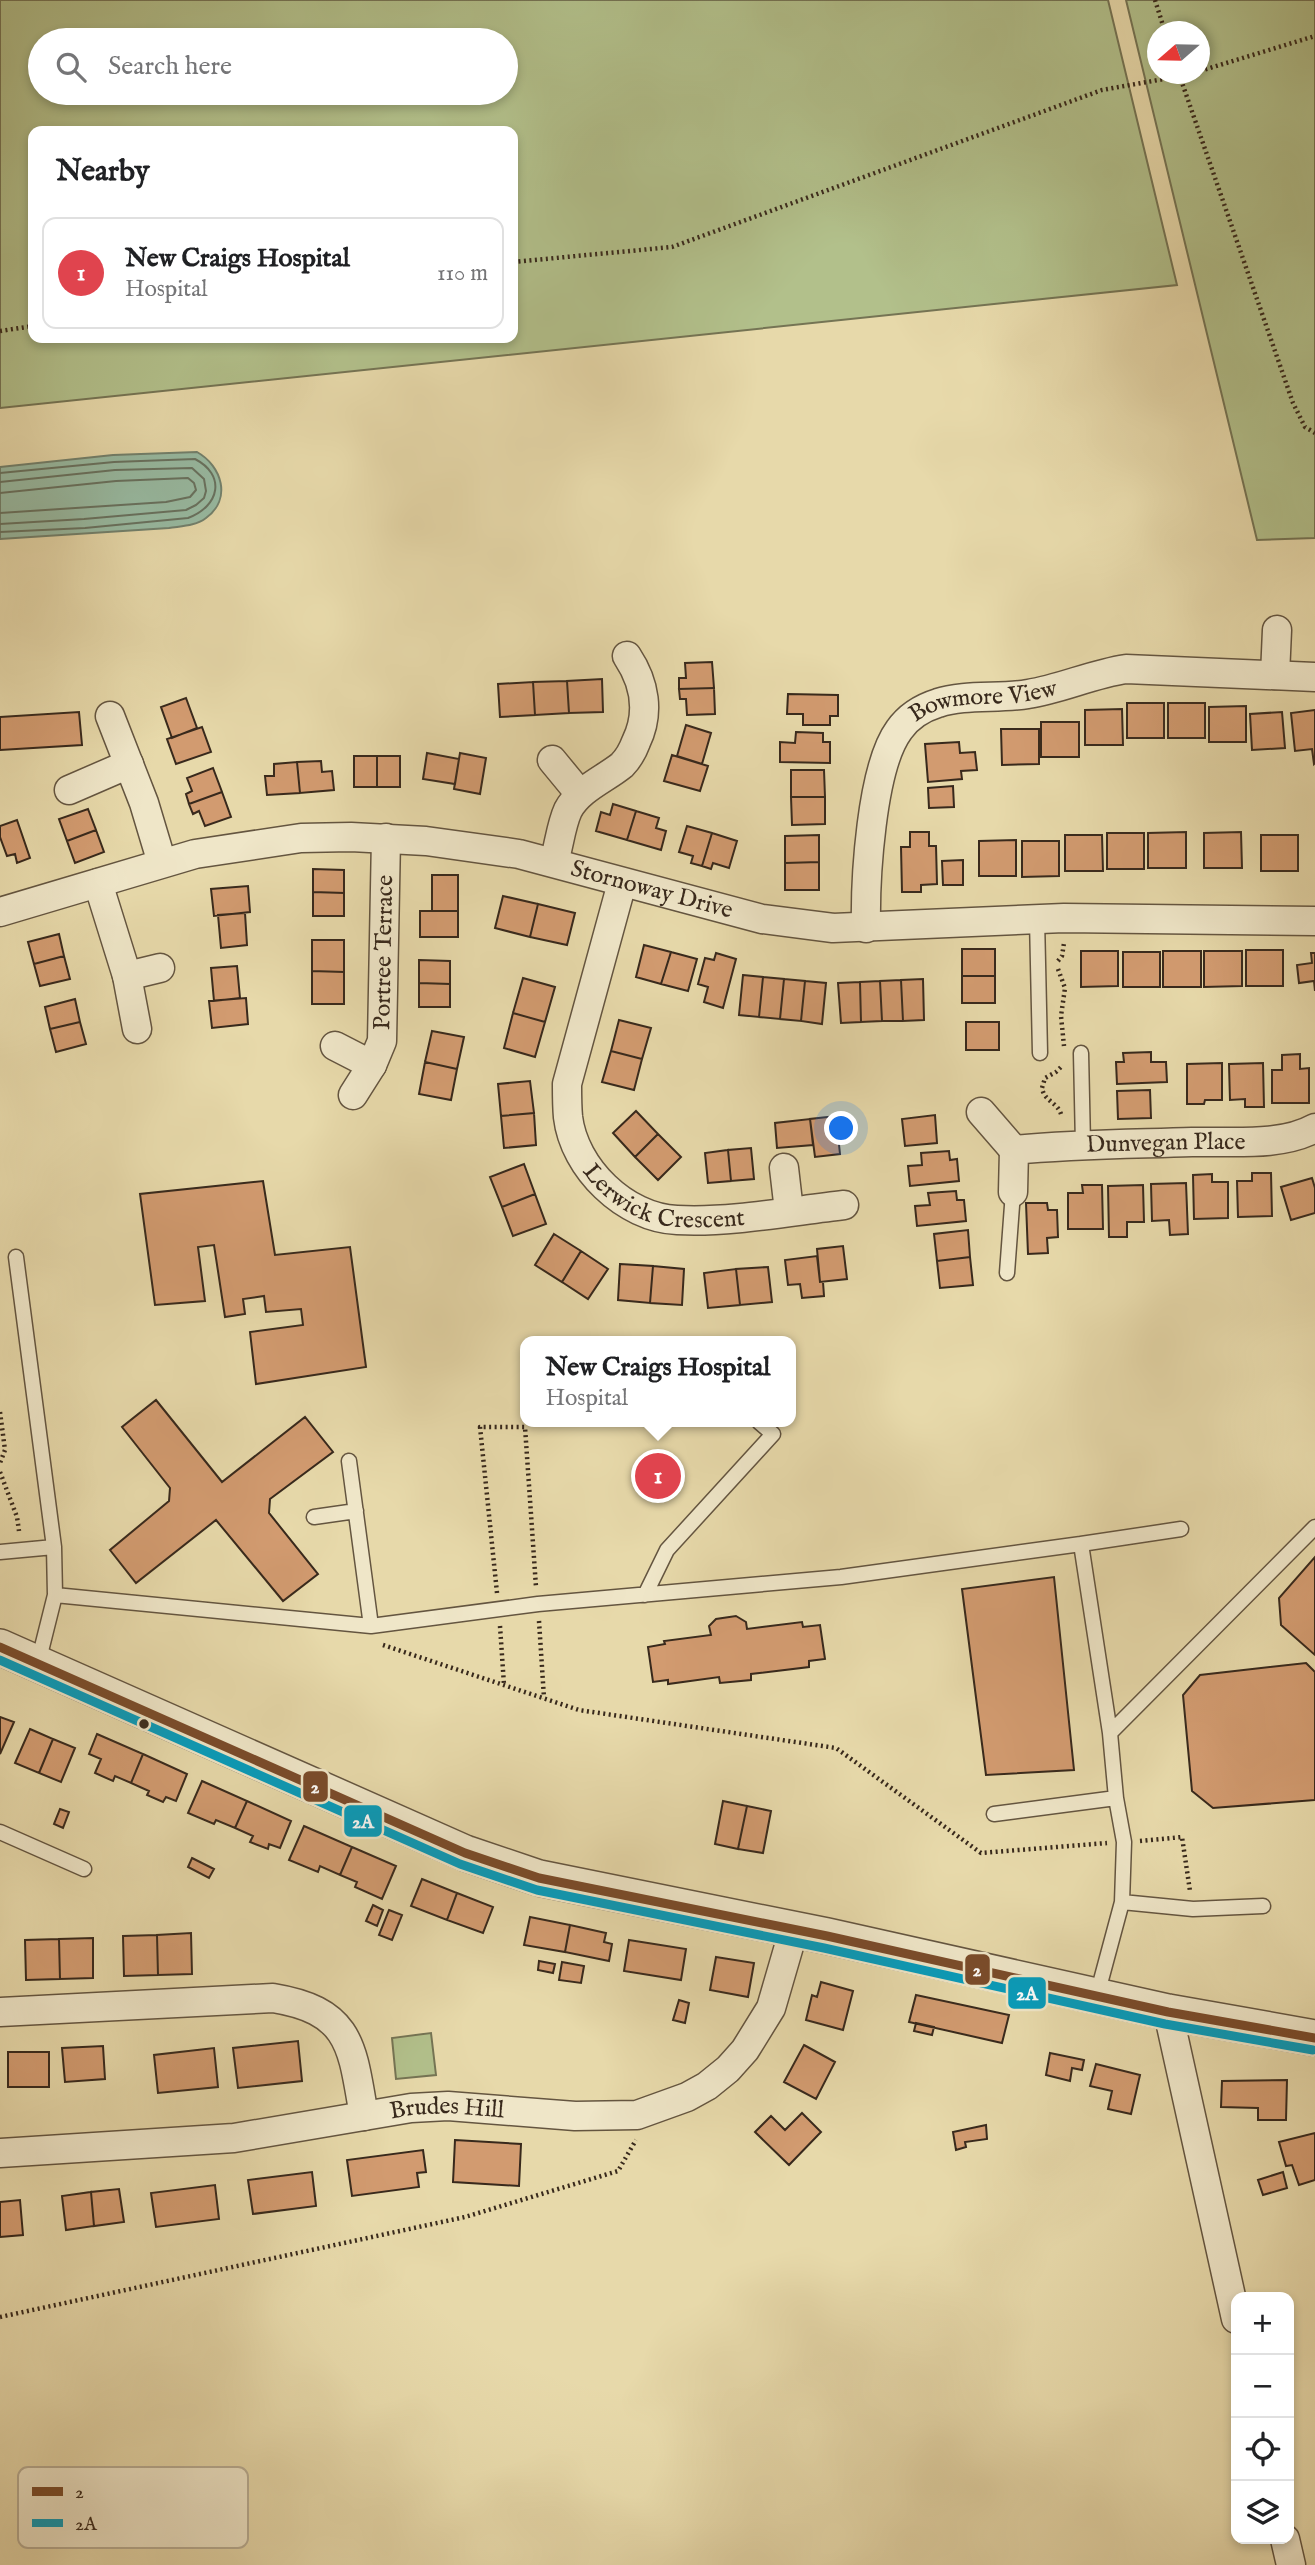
<!DOCTYPE html>
<html lang="en">
<head>
<meta charset="utf-8">
<style>
  :root { --surface:#fff; --page:#f6f6f6; --text:#202124; --muted:#757577; --line:#e0e0e0; --accent:#8f2418 }
  body { margin:0; font-family:"IM FELL English",serif; background:var(--page); color:var(--text) }
  .controls { position:absolute; right:21px; bottom:21px; display:grid; overflow:hidden; border-radius:14px; box-shadow:0 4px 10px #0003 }
  .controls button { width:63px; height:63px; display:grid; place-items:center; padding:0; border:0; border-bottom:2px solid var(--line); background:var(--surface); color:var(--text); font:35px sans-serif }
  .compass { position:absolute; left:1147px; top:21px; width:63px; height:63px; border-radius:50%; background:var(--surface); box-shadow:0 4px 10px #0003; rotate:250deg }
  .you { position:absolute; left:842px; top:1129px; width:24px; height:24px; margin:-18px; border:5px solid #fff; border-radius:50%; background:#1a73e8; box-shadow:0 0 0 10px #1a73e833 }
  .badge { display:grid; place-items:center; width:46px; height:46px; border-radius:50%; background:var(--accent); color:#fff; font-size:23px; font-weight:700 }
  .pin { position:absolute; translate:-50% -50%; border:4px solid #fff; box-shadow:0 2px 7px #0006 }
  .popup { position:absolute; left:520px; top:1336px; width:276px; height:91px; box-sizing:border-box; display:grid; place-content:center; border-radius:14px; background:var(--surface); filter:drop-shadow(0 2px 5px #0005); font-size:23px; white-space:nowrap; color:var(--muted) }
  .popup b { font-size:26px; color:var(--text) }
  .popup::after { content:''; position:absolute; left:50%; top:100%; margin-left:-14px; border:14px solid transparent; border-top-color:var(--surface) }
  .list { margin:0; padding:0; list-style:none }
  h2 { display:flex; justify-content:space-between; align-items:center; height:91px; margin:0; padding:0 28px; font-size:30px }
  h2 small { font-size:23px; font-weight:400; color:var(--muted) }
  .list li { display:grid; grid-template-columns:46px 1fr auto; gap:21px; align-items:center; box-sizing:border-box; height:112px; margin:0 14px 14px; padding:0 14px; border:2px solid var(--line); border-radius:14px }
  .list b { display:block; font-size:26px; white-space:nowrap }
  .list p { margin:0; font-size:23px; white-space:nowrap; color:var(--muted) }
  .list em { font-size:23px; font-style:normal; color:var(--muted) }
  .icon { flex:none; width:38px; height:38px; fill:none; stroke:currentColor; stroke-width:2; stroke-linecap:round; stroke-linejoin:round }
  .map { position:relative; flex:none; width:1315px; height:2565px; overflow:hidden }
  .search { position:absolute; background:var(--surface); box-shadow:0 4px 10px #0003; left:28px; top:28px; width:490px; height:77px; display:flex; align-items:center; gap:18px; box-sizing:border-box; padding:0 24px; border-radius:38px; color:var(--muted); font-size:26px }
  .panel { position:absolute; background:var(--surface); box-shadow:0 4px 10px #0003; left:28px; top:126px; width:490px; height:217px; border-radius:14px }
  .map>svg:first-child { display:block }
</style>
</head>
<body>
<div class="map">
<svg width="1315" height="2565" viewBox="0 0 1315 2565">
  <rect width="100%" height="100%" fill="#e7d9aa"/>
  <filter id="stains"><feTurbulence type="fractalNoise" baseFrequency=".00286" numOctaves="4"/><feColorMatrix values="0 0 0 0 .2 0 0 0 0 .09 0 0 0 0 .02 0 0 0 .5 -.17"/></filter>
  <radialGradient id="worn" r=".72"><stop offset=".6" stop-color="#630" stop-opacity="0"/><stop offset="1" stop-color="#630" stop-opacity=".3"/></radialGradient>
  <!-- green -->
  <path fill="#b2c08b" stroke="#757454" stroke-width="2" fill-rule="evenodd" d="M0 0H1108L1177 285 0 408ZM40 40H506V93H40ZM33 131H513V338H33Z
    M1126 0H1315V538L1257 540ZM1158 32H1200V74H1158Z
    M431 2033 436 2075 396 2079 392 2038Z"/>
  <!-- water -->
  <path fill="#98bba3" stroke="#72816d" stroke-width="2" d="M197 452C222 466 232 499 206 518 196 526 181 526 169 528L0 539V467L113 455Z"/>
  <g fill="none" stroke-linecap="round" stroke-linejoin="round">
    <!-- shore -->
    <path stroke="#687260" stroke-width="2" d="M0 473 114 462 195 459C226 475 220 506 188 518L85 528 0 532
      M0 482 115 470 192 468 204 479 206 491 204 498 196 505 186 510 84 519 0 524
      M0 493 116 481 188 478 194 483 196 490 190 497 166 502 0 513"/>
  </g>
  <!-- building -->
  <path fill="#d29b70" stroke="#38291c" stroke-width="2" d="M712 662 714 688 679 689V678H686L685 663Z
    M602 679 603 712 569 713 567 681Z
    M567 681 569 713 535 715 533 682Z
    M533 682 535 715 500 717 498 684Z
    M714 688 715 714 687 715 686 699H680L679 689Z
    M788 694 838 695V716H830V725H803V714H787Z
    M186 698 197 728 172 738 161 707Z
    M1127 703H1164V738H1127Z
    M1168 703H1205V738H1168Z
    M1246 706V742H1209V707Z
    M1122 709 1123 745H1085V710Z
    M1315 710V763L1314 764 1312 749 1295 751 1291 713Z
    M79 712 82 745 0 750V717Z
    M1282 712 1285 748 1252 750 1250 714Z
    M1041 722H1079V757H1041Z
    M686 725 711 733 702 764 677 756Z
    M202 727 211 752 176 764 167 739Z
    M1001 729H1039V764L1002 765Z
    M796 732 823 733V742H830V763L780 762V742L795 743Z
    M959 742 960 753 975 752 977 770 961 771 962 779 928 782 925 744Z
    M427 753 459 759 455 784 423 779Z
    M460 753 486 758 480 794 454 789Z
    M672 755 708 766 700 791 664 781Z
    M354 756H377V787H354Z
    M377 756H400V787H377Z
    M321 761 322 772 332 771 334 790 300 793 297 762Z
    M297 762 300 793 267 795 265 776H274V764Z
    M213 768 222 792 189 804 186 794 192 791 187 778Z
    M791 770H824L825 797H791Z
    M953 786 954 807 929 808 928 788Z
    M222 792 231 817 205 826 199 811 193 814 189 804Z
    M791 797H825V824L792 825Z
    M613 804 636 811 627 840 596 831 601 812 610 815Z
    M88 809 96 830 67 841 59 819Z
    M636 811 659 818 656 828 666 831 661 850 627 840Z
    M17 820 30 858 17 863 15 854 7 856 0 837V826Z
    M687 826 712 833 702 866 691 863 693 856 679 852Z
    M96 830 104 852 75 863 67 841Z
    M910 832H929V846H936L937 884 921 885V892H902L901 847H910Z
    M1186 832V868H1148V833Z
    M1241 832 1242 868H1204V833Z
    M712 833 737 841 729 868 713 863 711 869 702 866Z
    M1107 833H1144V869H1107Z
    M819 835V862L785 863V836Z
    M1065 835H1102L1103 871H1065Z
    M1261 835H1298V871H1261Z
    M1016 840V876H979V841Z
    M1022 841H1059V876L1022 877Z
    M963 860V885H943L942 861Z
    M819 862V890H785V863Z
    M313 869 344 870V893L313 892Z
    M432 875H458V911H432Z
    M248 886 250 912 214 916 211 889Z
    M313 892 344 893V916H313Z
    M503 896 538 904 530 937 495 928Z
    M538 904 575 913 567 945 530 937Z
    M420 911H458V937H420Z
    M245 913 247 945 221 948 218 915Z
    M59 934 64 956 34 964 28 942Z
    M312 940H344V972L312 971Z
    M644 945 671 952 661 984 636 977Z
    M962 949H995V976H962Z
    M1246 950H1283V986H1246Z
    M1081 951H1118V986L1081 987Z
    M1163 951H1201V987H1163Z
    M1204 951H1242V986L1204 987Z
    M671 952 697 959 688 991 661 984Z
    M1123 952H1160V987H1123Z
    M716 953 736 959 723 1008 704 1002 708 987 698 984 705 958 714 960Z
    M1311 953H1315V991L1314 981 1299 983 1297 965 1312 963Z
    M64 956 70 979 40 986 34 964Z
    M419 960 450 961V984L419 983Z
    M237 966 240 998 214 1001 211 968Z
    M312 971 344 972V1004H312Z
    M743 975 763 977 759 1017 739 1015Z
    M962 976H995V1003H962Z
    M763 977 784 979 780 1019 759 1017Z
    M523 978 555 987 545 1022 513 1013Z
    M784 979 805 981 801 1021 780 1019Z
    M923 979 924 1020 903 1021 901 980Z
    M901 980 903 1021H882L880 981Z
    M805 981 826 983 822 1024 801 1021Z
    M880 981 882 1021 861 1022 860 982Z
    M860 982 861 1022 841 1023 838 983Z
    M419 983 450 984V1007H419Z
    M246 998 248 1024 212 1028 209 1001Z
    M75 999 80 1022 50 1029 45 1007Z
    M513 1013 545 1022 535 1057 504 1048Z
    M619 1020 651 1028 642 1059 611 1051Z
    M80 1022 86 1044 56 1052 50 1029Z
    M966 1022H999V1050H966Z
    M432 1031 464 1037 457 1069 425 1062Z
    M611 1051 642 1059 634 1090 602 1082Z
    M1151 1052V1062H1166L1167 1082 1117 1084 1116 1062H1124L1123 1053Z
    M1300 1054V1069L1309 1068V1103H1272V1070H1282V1055Z
    M425 1062 457 1069 451 1100 419 1094Z
    M1222 1063V1100H1205L1204 1104H1187V1064Z
    M1263 1063 1264 1107H1245V1099L1230 1100 1229 1064Z
    M530 1081 534 1113 501 1116 498 1084Z
    M1150 1090 1151 1118 1118 1119 1117 1091Z
    M636 1111 658 1134 635 1157 613 1133Z
    M534 1113 536 1145 504 1148 501 1116Z
    M935 1115 937 1143 905 1146 902 1119Z
    M836 1116 840 1154 815 1157 810 1119Z
    M810 1119 813 1145 777 1148 775 1123Z
    M658 1134 681 1157 658 1180 635 1157Z
    M751 1148 754 1179 731 1181 728 1150Z
    M728 1150 731 1181 708 1183 705 1153Z
    M949 1151 950 1160 957 1159 959 1181 910 1186 908 1166 922 1165 921 1153Z
    M524 1164 535 1194 502 1207 490 1177Z
    M1252 1173H1271L1272 1216 1238 1217 1237 1181H1252Z
    M1212 1174V1182H1228V1218L1194 1219 1193 1175Z
    M1312 1178 1315 1188V1213L1291 1220 1281 1187Z
    M263 1181 275 1255 350 1247 366 1367 256 1384 250 1332 303 1325 301 1309 266 1312 264 1296 243 1299 245 1314 225 1317 214 1245 198 1247 205 1301 155 1305 140 1194Z
    M1186 1183 1188 1234 1170 1235 1169 1220 1152 1221 1151 1184Z
    M1082 1185H1102L1103 1229H1068V1193H1083Z
    M1143 1185 1144 1222H1127V1237H1109L1108 1186Z
    M956 1191 957 1200H964L966 1221 917 1226 915 1206 930 1205 928 1193Z
    M535 1194 546 1224 513 1236 502 1207Z
    M1026 1203H1047L1048 1210H1057L1058 1237 1047 1238 1048 1253 1028 1254Z
    M968 1230 970 1257 937 1261 934 1234Z
    M554 1234 581 1251 562 1282 535 1265Z
    M843 1246 847 1279 820 1282 817 1249Z
    M581 1251 608 1269 588 1299 562 1282Z
    M817 1256 820 1282H823L824 1296 802 1298 800 1284 788 1285 785 1260Z
    M970 1257 973 1285 940 1288 937 1261Z
    M620 1264 653 1266 650 1303 618 1300Z
    M653 1266 684 1269 682 1305 650 1303Z
    M768 1267 772 1302 740 1305 736 1269Z
    M736 1269 740 1305 708 1308 704 1273Z
    M156 1400 222 1482 305 1417 333 1452 270 1499 269 1513 318 1574 283 1601 216 1520 136 1583 110 1550 169 1501 170 1488 122 1427Z
    M1315 1557V1655L1281 1625 1279 1598Z
    M1054 1577 1074 1770 986 1775 962 1589Z
    M736 1616 746 1622 747 1629 802 1622 803 1627 820 1625 825 1659 809 1661V1667L751 1674V1680L720 1683 719 1677 668 1684V1680L653 1682 648 1647 665 1644 664 1641 711 1635 709 1626 716 1619Z
    M1306 1663 1315 1672V1800L1213 1808 1192 1791 1183 1695 1200 1675Z
    M0 1717 14 1722 0 1754Z
    M30 1729 53 1739 39 1773 15 1763Z
    M97 1734 143 1754 131 1783 115 1776 113 1781 95 1773 101 1759 89 1754Z
    M53 1739 75 1748 61 1782 39 1773Z
    M143 1754 187 1774 176 1801 166 1797 163 1802 147 1795 149 1791 131 1783Z
    M202 1781 247 1801 235 1828 216 1820 214 1824 188 1813Z
    M247 1801 291 1821 280 1848 269 1844 268 1849 250 1842 253 1836 235 1828Z
    M723 1801 747 1806 738 1849 715 1844Z
    M747 1806 771 1811 763 1853 738 1849Z
    M60 1809 69 1812 63 1828 54 1824Z
    M304 1826 352 1847 340 1875 320 1866 318 1872 289 1860Z
    M352 1847 396 1866 382 1899 355 1887 357 1882 340 1875Z
    M192 1858 214 1869 209 1878 188 1867Z
    M422 1879 457 1893 447 1920 411 1906Z
    M457 1893 493 1907 483 1933 447 1920Z
    M373 1905 383 1910 377 1926 366 1921Z
    M389 1910 402 1915 392 1940 379 1935Z
    M530 1917 570 1925 565 1952 524 1945Z
    M570 1925 606 1933 604 1942 612 1944 609 1961 565 1952Z
    M191 1933 192 1974 158 1975 157 1935Z
    M157 1935 158 1975 124 1976 123 1936Z
    M93 1938V1978L60 1979 59 1939Z
    M59 1939 60 1979 26 1980 25 1940Z
    M629 1940 686 1949 681 1980 624 1971Z
    M716 1957 754 1963 748 1997 710 1990Z
    M539 1961 555 1964 553 1973 538 1970Z
    M562 1962 584 1966 581 1983 559 1980Z
    M821 1982 853 1991 843 2030 806 2020 812 1995 817 1997Z
    M916 1995 1009 2015 1002 2043 909 2022Z
    M679 2000 689 2003 685 2023 673 2020Z
    M916 2023 934 2027 932 2035 914 2031Z
    M298 2041 302 2081 238 2088 233 2048Z
    M804 2045 835 2062 816 2099 784 2082Z
    M103 2046 105 2079 65 2082 62 2048Z
    M214 2048 218 2087 158 2093 154 2055Z
    M8 2052H49V2087H8Z
    M1050 2053 1084 2060 1082 2070 1072 2068 1070 2081 1046 2075Z
    M1096 2064 1140 2075 1131 2114 1108 2109 1112 2091 1090 2086Z
    M1287 2080 1286 2120H1258V2108L1221 2107 1222 2081Z
    M802 2113 821 2132 789 2165 755 2132 771 2116 785 2130Z
    M986 2125 987 2139 965 2142 966 2147 956 2150 953 2132Z
    M1315 2133V2180L1299 2185 1292 2165 1286 2166 1279 2142Z
    M455 2140 521 2144 519 2186 453 2182Z
    M423 2150 426 2172 417 2173 419 2187 352 2196 347 2160Z
    M312 2172 316 2206 253 2214 248 2180Z
    M1283 2172 1287 2188 1263 2195 1258 2180Z
    M215 2185 219 2219 156 2227 151 2193Z
    M119 2189 124 2222 94 2226 91 2192Z
    M91 2192 94 2226 66 2230 62 2196Z
    M20 2200 23 2235 0 2237V2202Z"/>
  <g fill="none" stroke-linecap="round" stroke-linejoin="round">
    <defs>
      <path id="service" d="M1037 919 1040 1053
        M1081 1053 1083 1145
        M16 1257 54 1547 55 1595 38 1663
        M1007 1273 1013 1192
        M349 1461 371 1626
        M314 1517 356 1511
        M1081 1544 1181 1529
        M0 1552 54 1547
        M55 1595 371 1626 538 1604 841 1577 1081 1544 1110 1733 1116 1798 1124 1842 1122 1902 1097 1995
        M645 1595 667 1550 773 1434 759 1422
        M1110 1733 1315 1527
        M994 1814 1116 1798
        M0 1832 84 1869
        M1122 1902 1193 1909 1263 1906"/>
      <g id="minor">
        <path d="M1275 675 1277 630"/>
        <path d="M110 716 144 803 162 863"/>
        <path d="M552 760 580 794"/>
        <path d="M69 790 129 764"/>
        <path d="M554 862C559 846 561 825 568 810 579 789 605 779 622 765 628 759 633 750 636 742 650 713 645 683 627 656"/>
        <path d="M98 883 127 976 137 1029"/>
        <path id="s1" d="M622 883 567 1084C567 1095 567 1106 568 1117 574 1168 625 1218 677 1220 730 1223 791 1211 844 1205"/>
        <path id="s2" d="M0 912 195 854 301 838 351 837 426 841 519 854 762 919 833 928 1064 918 1315 921"/>
        <path id="s3" d="M866 928C865 880 871 768 899 730 908 717 922 708 938 703 964 694 1000 699 1028 694 1061 689 1092 674 1126 669L1315 677"/>
        <path d="M127 976 160 968"/>
        <path d="M335 1046 372 1065"/>
        <path id="s4" d="M353 1095 372 1065 382 1041 386 838"/>
        <path d="M981 1112 1014 1150"/>
        <path d="M784 1168 789 1211"/>
        <path id="s5" d="M1013 1192 1014 1150C1073 1144 1133 1144 1192 1142 1231 1141 1281 1147 1315 1128"/>
        <path d="M0 2012 273 1998C352 2011 352 2047 364 2116"/>
        <path d="M1168 2012 1236 2319"/>
        <path id="s6" d="M0 2153 234 2138 411 2108 448 2106 575 2116 637 2115 687 2097 707 2086 728 2069 745 2050 771 2008 794 1929"/>
        <path d="M1285 2539 1291 2565"/>
      </g>
      <path id="tertiary" d="M0 1647 465 1853 539 1878 827 1936 1168 2012 1315 2038"/>
    </defs>
    <!-- service casing -->
    <use href="#service" stroke="#645540" stroke-width="17"/>
    <!-- minor casing -->
    <use href="#minor" stroke="#645540" stroke-width="31"/>
    <!-- tertiary casing -->
    <use href="#tertiary" stroke="#645540" stroke-width="38"/>
    <!-- path -->
    <path stroke="#38291c" stroke-width="4.5" stroke-dasharray="2 3.5" stroke-linecap="butt" d="M1155 0 1165 32
      M1200 71 1315 36
      M1179 74 1293 403 1305 427 1315 433
      M513 262 672 247 1102 90 1192 74
      M0 331 33 326
      M1058 961 1062 956 1064 943
      M1058 969 1065 988 1061 1016 1064 1046
      M1061 1114C1057 1102 1044 1101 1042 1088L1045 1078 1056 1072 1063 1065
      M0 1412 5 1450 0 1463
      M0 1472 17 1517 19 1531
      M497 1593 480 1427H525L536 1587
      M539 1621 544 1698
      M500 1626 504 1685
      M383 1645 579 1710 836 1748 981 1853 1107 1843
      M1140 1841 1182 1837 1190 1891
      M0 2317 465 2217 618 2171 636 2140"/>
    <!-- service -->
    <use href="#service" stroke="#efe6c8" stroke-width="14"/>
    <!-- minor -->
    <use href="#minor" stroke="#efe6c8" stroke-width="28"/>
    <!-- tertiary -->
    <use href="#tertiary" stroke="#efe6c8" stroke-width="35"/>
    <defs>
      <path id="bus-1" d="M0 1647 465 1853 539 1878 827 1936 1168 2012 1315 2038"/>
      <path id="bus-2" d="M0 1660 460 1864 537 1890 824 1948 1165 2024 1313 2050"/>
    </defs>
    <!-- bus-1 casing -->
    <use href="#bus-1" stroke="#efe6c8" stroke-width="14"/>
    <!-- bus-2 casing -->
    <use href="#bus-2" stroke="#efe6c8" stroke-width="14"/>
    <!-- bus-1 -->
    <use href="#bus-1" stroke="#7a4b2a" stroke-width="9"/>
    <!-- bus-2 -->
    <use href="#bus-2" stroke="#069cbc" stroke-width="9"/>
  </g>
  <!-- markers -->
  <circle fill="#38291c" stroke="#efe6c8" stroke-width="2.5" cx="144" cy="1724" r="6"/>
  <g text-anchor="middle" dominant-baseline="central" stroke-width="5" stroke-linejoin="round" paint-order="stroke">
    <!-- street labels -->
    <g font-size="24" fill="#38291c" stroke="#efe6c8">
      <text stroke="none"><textPath href="#s3" startOffset="296">Bowmore View</textPath></text>
      <text stroke="none"><textPath href="#s2" startOffset="667">Stornoway Drive</textPath></text>
      <text stroke="none"><textPath href="#s4" startOffset="150">Portree Terrace</textPath></text>
      <text stroke="none"><textPath href="#s5" startOffset="194">Dunvegan Place</textPath></text>
      <text stroke="none"><textPath href="#s1" startOffset="383">Lerwick Crescent</textPath></text>
      <text stroke="none"><textPath href="#s6" startOffset="450">Brudes Hill</textPath></text>
    </g>
  </g>
  <!-- legend -->
  <rect x="18" y="2467" width="230" height="81" rx="10" fill="#efe6c8" stroke="#b8ad94" stroke-width="2"/>
  <rect x="32" y="2487" width="31" height="9" fill="#7a4b2a"/>
  <rect x="32" y="2519" width="31" height="8" fill="#069cbc"/>
  <g font-size="19" fill="#38291c">
    <text x="75" y="2498">2</text>
    <text x="75" y="2530">2A</text>
  </g>
  <g stroke="#efe6c8" stroke-width="2.5">
    <rect x="302" y="1770" width="27" height="33" rx="7" fill="#7a4b2a"/>
    <rect x="343" y="1804" width="40" height="34" rx="7" fill="#069cbc"/>
    <rect x="964" y="1953" width="27" height="33" rx="7" fill="#7a4b2a"/>
    <rect x="1007" y="1976" width="40" height="34" rx="7" fill="#069cbc"/>
  </g>
  <g font-size="19" text-anchor="middle" font-weight="bold" fill="#fff">
    <text x="315" y="1793">2</text>
    <text x="363" y="1828">2A</text>
    <text x="977" y="1976">2</text>
    <text x="1027" y="2000">2A</text>
  </g>
  <rect width="100%" height="100%" filter="url(#stains)"/>
  <rect width="100%" height="100%" fill="url(#worn)"/>
</svg>
<div class="controls">
<button>+</button>
<button>−</button>
<button><svg class="icon" aria-label="locate" viewBox="0 0 24 24"><circle cx="12" cy="12" r="6"/><path d="M12 2v4M12 18v4M2 12h4M18 12h4"/></svg></button>
<button><svg class="icon" aria-label="layers" viewBox="0 0 24 24"><path d="M12 4l9 5-9 5-9-5zM3 14l9 5 9-5"/></svg></button>
</div>
<svg class="compass" viewBox="-18 -18 36 36"><path d="M0-13l5 13h-10z" fill="#e53935"/><path d="M0 13l5-13h-10z" fill="#757577"/></svg>
<div class="you"></div>
<div class="pin badge" style="left:658px;top:1476px;background:#e0444e">1</div>
<div class="popup"><b>New Craigs Hospital</b>Hospital</div>
<div class="search"><svg class="icon" aria-label="search" viewBox="0 0 24 24"><circle cx="10" cy="10" r="6"/><path d="M15 15l6 6"/></svg>Search here</div>
<section class="panel">
<h2>Nearby<small></small></h2>
<ul class="list">
<li><span class="badge" style="background:#e0444e">1</span><div><b>New Craigs Hospital</b><p>Hospital</p></div><em>110 m</em></li>
</ul>
</section>
</div>
</body>
</html>
